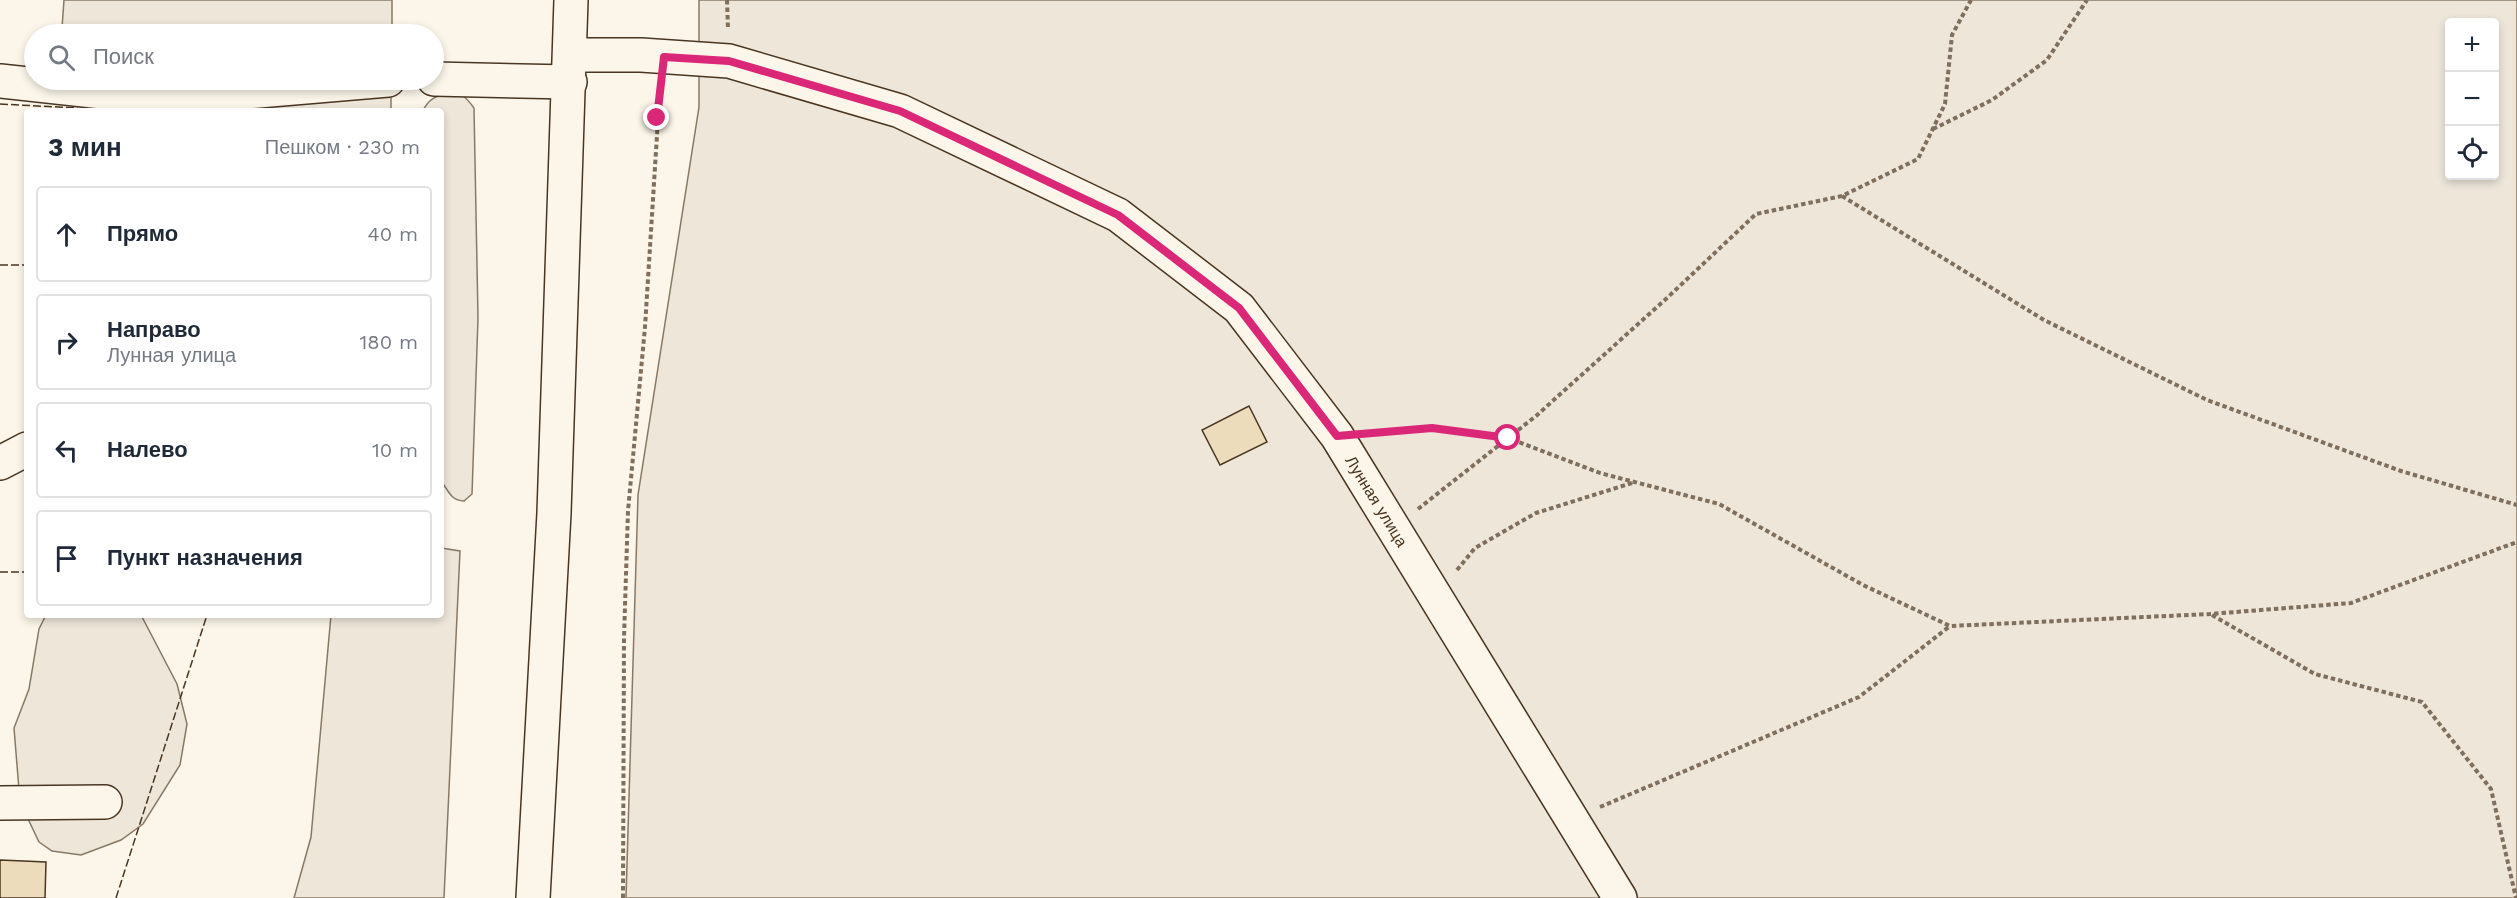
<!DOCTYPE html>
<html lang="ru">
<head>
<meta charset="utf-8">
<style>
  :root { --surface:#fff; --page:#f2f2f3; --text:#1f2937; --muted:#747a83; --line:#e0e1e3 }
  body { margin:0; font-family:"Work Sans",sans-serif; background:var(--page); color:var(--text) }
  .controls { position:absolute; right:18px; top:18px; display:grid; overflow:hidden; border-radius:6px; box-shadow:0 3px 9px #0003 }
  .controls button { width:54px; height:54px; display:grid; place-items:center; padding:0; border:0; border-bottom:2px solid var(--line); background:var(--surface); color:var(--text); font:30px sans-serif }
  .stop { position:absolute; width:18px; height:18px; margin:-14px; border:4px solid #db2777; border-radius:50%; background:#fff }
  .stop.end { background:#db2777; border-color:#fff; box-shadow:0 2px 6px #0008 }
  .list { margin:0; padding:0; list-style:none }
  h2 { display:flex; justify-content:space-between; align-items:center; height:78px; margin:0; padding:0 24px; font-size:26px }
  h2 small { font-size:20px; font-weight:400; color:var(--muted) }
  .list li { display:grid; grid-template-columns:39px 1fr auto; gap:18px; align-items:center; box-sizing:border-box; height:96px; margin:0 12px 12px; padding:0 12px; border:2px solid var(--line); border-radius:6px }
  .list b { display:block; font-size:22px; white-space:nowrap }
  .list p { margin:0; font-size:20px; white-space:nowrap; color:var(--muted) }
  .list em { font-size:20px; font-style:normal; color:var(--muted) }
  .icon { flex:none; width:33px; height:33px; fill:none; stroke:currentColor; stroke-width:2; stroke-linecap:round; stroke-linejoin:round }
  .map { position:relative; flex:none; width:2517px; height:898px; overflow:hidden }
  .search { position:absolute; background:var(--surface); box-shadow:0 3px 9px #0003; left:24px; top:24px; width:420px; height:66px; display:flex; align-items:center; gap:15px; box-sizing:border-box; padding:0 21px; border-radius:33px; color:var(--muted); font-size:22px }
  .panel { position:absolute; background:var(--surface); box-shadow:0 3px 9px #0003; left:24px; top:108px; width:420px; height:510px; border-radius:6px }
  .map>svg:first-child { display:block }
</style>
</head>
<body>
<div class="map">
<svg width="2517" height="898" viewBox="0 0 2517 898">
  <rect width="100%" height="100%" fill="#fbf6e9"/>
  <!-- green -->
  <path fill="#ede6d9" stroke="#887966" stroke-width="1.5" fill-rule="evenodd" d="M64 0H392V34H66L62 28Z
    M699 0H2517V898H626L638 495 699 107ZM2450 22H2494V176H2450Z
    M448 92C462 93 466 97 474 108L478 318 472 494 464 501C450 500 449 491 441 481V111H423C428 99 437 96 448 92Z
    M391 96V111H199L201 110Z
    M441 548 460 551 444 898H294L311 837 331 615H441Z
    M46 615H141L177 684 187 724 180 765 143 824 121 840 81 855 52 851 39 842 20 802 14 728 29 689 39 629Z"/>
  <!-- building -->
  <path fill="#ecdcbc" stroke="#4a3520" stroke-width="1.5" d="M1249 406 1267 442 1220 465 1202 430Z
    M0 860 46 862 45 898H0Z"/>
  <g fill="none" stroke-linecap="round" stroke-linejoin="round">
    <defs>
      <g id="minor">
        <path id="s1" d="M570 55H641L729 61 900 111 1118 215 1239 308 1337 436 1620 898"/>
        <path d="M434 79 570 82"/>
        <path d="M0 81 166 99 388 80"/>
        <path d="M0 463 27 449"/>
        <path d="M0 803 105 802"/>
      </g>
      <path id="major" d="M533 898 554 513 571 0"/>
    </defs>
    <!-- minor casing -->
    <use href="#minor" stroke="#4a3520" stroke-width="36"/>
    <!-- major casing -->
    <use href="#major" stroke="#4a3520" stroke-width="36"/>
    <!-- path -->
    <path stroke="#7f6f5c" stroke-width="4" stroke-dasharray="4.5 3" stroke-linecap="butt" d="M727 0 728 29
      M1933 129 1992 100 2047 60 2087 0
      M1842 196 2044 320 2207 400 2401 471 2517 505
      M1371 433 1432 428 1508 438 1600 473 1719 504 1863 585 1950 626 2210 614 2351 603 2517 542
      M1418 509 1536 416 1667 298 1756 214 1842 196 1918 159 1945 104 1952 35 1971 0
      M1457 570 1475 548 1536 513 1632 483
      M2212 615 2315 674 2422 702 2491 789 2516 898
      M1600 807 1859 697 1950 626
      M623 898 624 638 628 511 645 327 660 87"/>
    <!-- minor -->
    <use href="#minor" stroke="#fbf6e9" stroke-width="33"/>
    <!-- major -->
    <use href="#major" stroke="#fbf6e9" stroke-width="33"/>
    <!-- fence -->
    <path stroke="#4a3520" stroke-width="1.5" stroke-dasharray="8 3" stroke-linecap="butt" d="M0 104 77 108V111
      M0 265H27
      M0 572H27
      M116 898 207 615"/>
  </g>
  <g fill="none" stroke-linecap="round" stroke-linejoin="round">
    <!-- route -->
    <path stroke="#db2777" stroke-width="8" d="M657 118 664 57 729 61 900 111 1118 215 1239 308 1337 436 1432 428 1508 438"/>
  </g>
  <g text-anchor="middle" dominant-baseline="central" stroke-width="4.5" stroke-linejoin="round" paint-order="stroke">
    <!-- street labels -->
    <g font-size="16" fill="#4a3520" stroke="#fbf6e9">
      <text stroke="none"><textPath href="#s1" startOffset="969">Лунная улица</textPath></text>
    </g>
  </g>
</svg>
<div class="controls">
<button>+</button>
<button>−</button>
<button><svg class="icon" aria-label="locate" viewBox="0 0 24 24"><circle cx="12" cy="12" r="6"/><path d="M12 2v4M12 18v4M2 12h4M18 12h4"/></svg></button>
</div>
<div class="stop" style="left:1508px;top:438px"></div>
<div class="stop end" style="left:657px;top:118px"></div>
<div class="search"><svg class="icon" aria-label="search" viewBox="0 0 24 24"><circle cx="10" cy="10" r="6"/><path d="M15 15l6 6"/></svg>Поиск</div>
<section class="panel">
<h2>3 мин<small>Пешком · 230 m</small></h2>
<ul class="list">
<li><svg class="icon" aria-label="ahead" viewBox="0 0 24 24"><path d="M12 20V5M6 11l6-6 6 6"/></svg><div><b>Прямо</b></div><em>40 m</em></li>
<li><svg class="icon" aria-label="right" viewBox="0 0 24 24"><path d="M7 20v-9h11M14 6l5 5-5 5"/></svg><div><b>Направо</b><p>Лунная улица</p></div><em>180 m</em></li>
<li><svg class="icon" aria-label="left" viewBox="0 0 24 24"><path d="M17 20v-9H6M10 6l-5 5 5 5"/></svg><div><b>Налево</b></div><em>10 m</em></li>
<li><svg class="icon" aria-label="arrive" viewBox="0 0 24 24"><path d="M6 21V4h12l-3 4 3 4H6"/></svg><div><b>Пункт назначения</b></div></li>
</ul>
</section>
</div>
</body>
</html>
